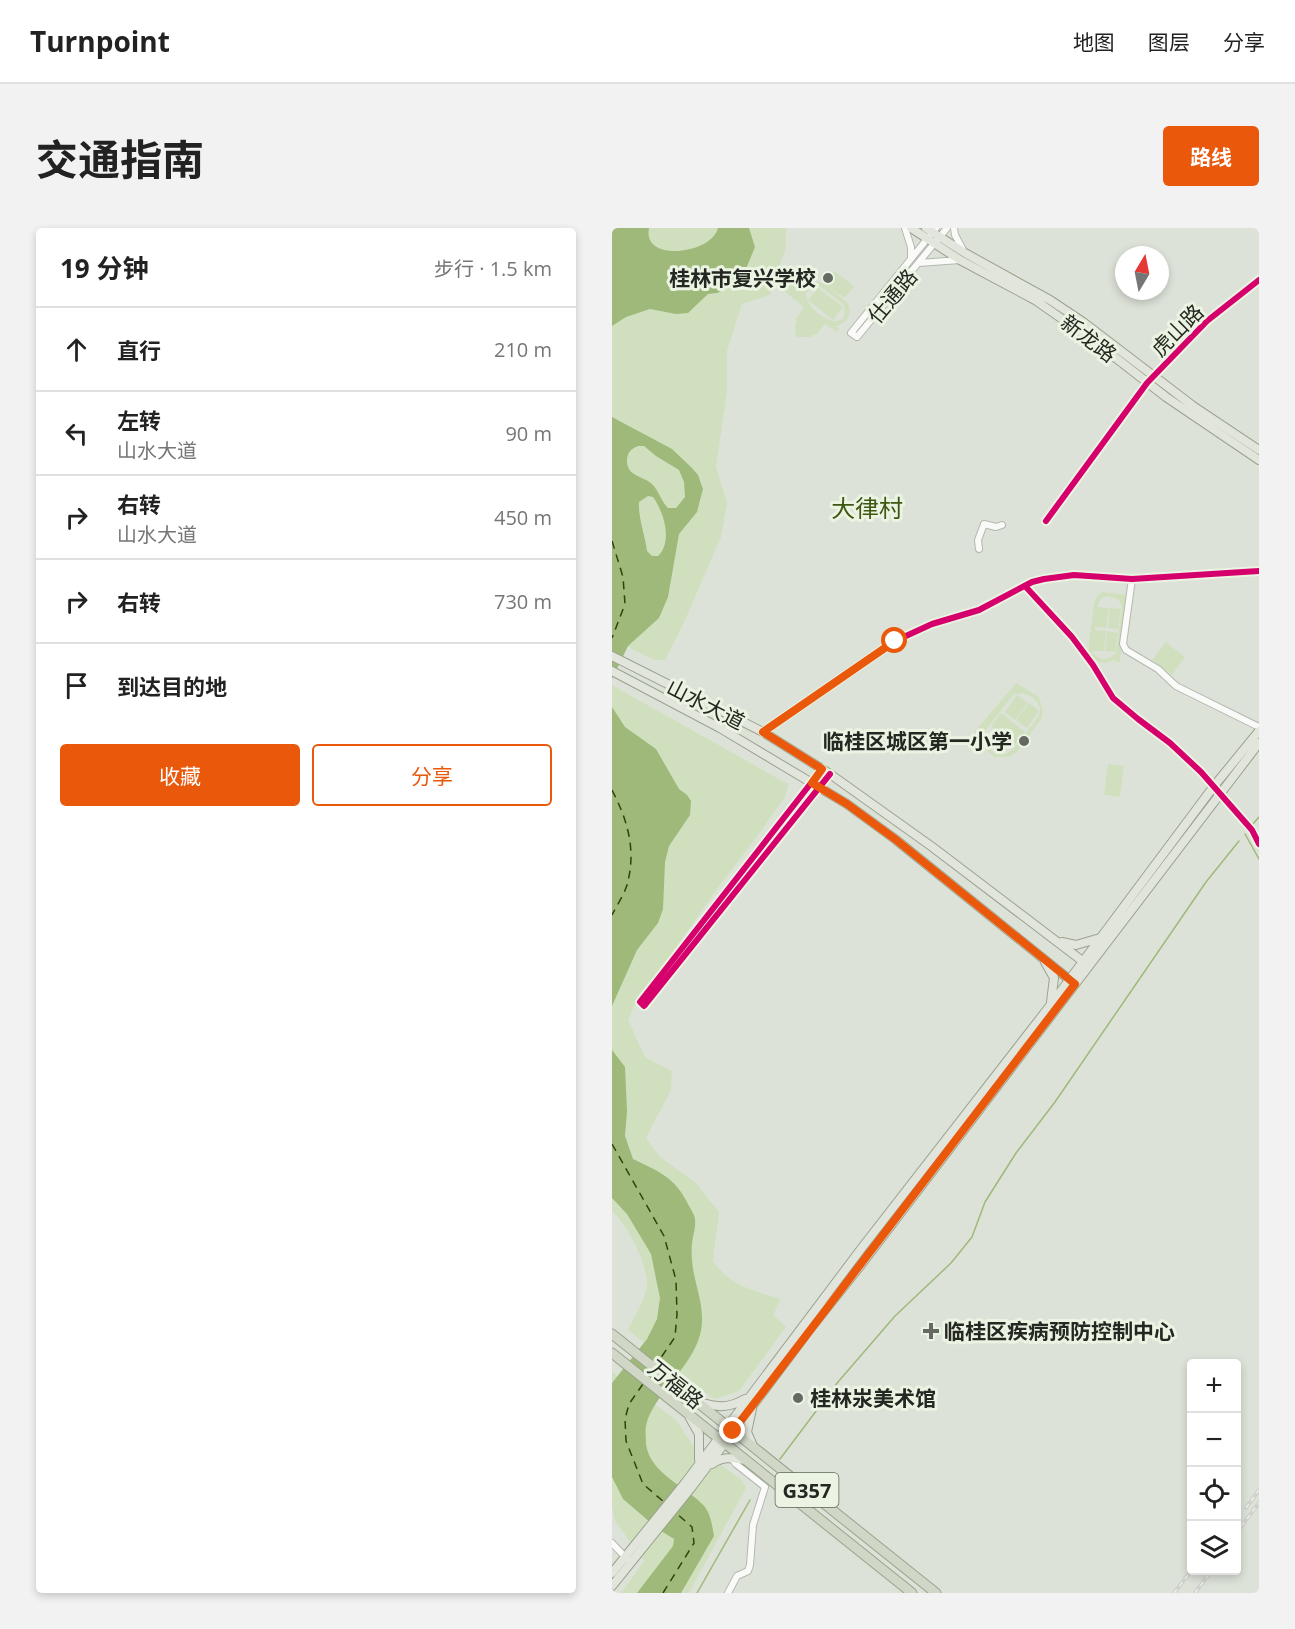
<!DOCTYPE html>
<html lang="zh">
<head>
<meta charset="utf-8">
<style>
  :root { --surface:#fff; --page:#f2f2f2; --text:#222; --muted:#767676; --line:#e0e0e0; --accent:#ea580c }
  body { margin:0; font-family:"Open Sans","Noto Sans SC",sans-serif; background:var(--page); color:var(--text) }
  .controls { position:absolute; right:18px; bottom:18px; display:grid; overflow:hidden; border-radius:6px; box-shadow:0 3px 9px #0003 }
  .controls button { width:54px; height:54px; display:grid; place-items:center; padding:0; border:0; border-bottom:2px solid var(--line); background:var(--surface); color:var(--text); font:30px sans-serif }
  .compass { position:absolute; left:503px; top:18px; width:54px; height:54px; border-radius:50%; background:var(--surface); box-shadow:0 3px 9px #0003; rotate:10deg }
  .stop { position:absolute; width:18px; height:18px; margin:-14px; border:4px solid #ea580c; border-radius:50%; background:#fff }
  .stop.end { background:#ea580c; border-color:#fff; box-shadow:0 2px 6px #0008 }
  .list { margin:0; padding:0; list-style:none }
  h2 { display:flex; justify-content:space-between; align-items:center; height:78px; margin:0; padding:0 24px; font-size:26px }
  h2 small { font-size:20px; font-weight:400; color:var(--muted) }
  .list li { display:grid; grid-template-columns:39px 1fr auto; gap:18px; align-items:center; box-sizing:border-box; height:84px; padding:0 24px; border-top:2px solid var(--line) }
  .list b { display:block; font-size:22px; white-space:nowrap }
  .list p { margin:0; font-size:20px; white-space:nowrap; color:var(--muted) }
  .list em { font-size:20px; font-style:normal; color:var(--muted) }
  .actions { display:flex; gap:12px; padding:18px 24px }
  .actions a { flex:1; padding:14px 0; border:2px solid var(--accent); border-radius:6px; text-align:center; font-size:21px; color:var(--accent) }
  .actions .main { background:var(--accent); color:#fff }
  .icon { flex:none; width:33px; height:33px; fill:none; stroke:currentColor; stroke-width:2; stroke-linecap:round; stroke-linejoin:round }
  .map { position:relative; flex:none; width:647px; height:1365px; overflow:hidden; border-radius:6px }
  header { display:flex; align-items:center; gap:36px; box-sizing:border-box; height:84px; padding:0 30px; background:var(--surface); border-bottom:2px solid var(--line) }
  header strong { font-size:28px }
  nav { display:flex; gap:33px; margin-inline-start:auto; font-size:21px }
  .intro { display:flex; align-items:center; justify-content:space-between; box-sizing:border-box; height:144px; padding:0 36px }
  h1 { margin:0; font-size:42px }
  .button { padding:15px 27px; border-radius:6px; background:var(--accent); color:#fff; font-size:21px; font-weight:700 }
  main { display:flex; gap:36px; padding:0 36px }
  aside { flex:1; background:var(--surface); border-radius:6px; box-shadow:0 3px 9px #0003 }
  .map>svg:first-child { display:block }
</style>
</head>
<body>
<header>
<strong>Turnpoint</strong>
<nav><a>地图</a><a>图层</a><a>分享</a></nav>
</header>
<div class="intro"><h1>交通指南</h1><a class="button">路线</a></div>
<main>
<aside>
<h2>19 分钟<small>步行 · 1.5 km</small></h2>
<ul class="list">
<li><svg class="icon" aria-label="ahead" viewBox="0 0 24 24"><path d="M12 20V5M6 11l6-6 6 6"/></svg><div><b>直行</b></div><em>210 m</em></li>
<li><svg class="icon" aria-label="left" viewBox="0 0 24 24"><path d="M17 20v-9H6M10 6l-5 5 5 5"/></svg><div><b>左转</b><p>山水大道</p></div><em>90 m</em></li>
<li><svg class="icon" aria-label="right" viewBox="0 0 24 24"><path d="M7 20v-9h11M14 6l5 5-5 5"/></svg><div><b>右转</b><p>山水大道</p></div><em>450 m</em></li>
<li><svg class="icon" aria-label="right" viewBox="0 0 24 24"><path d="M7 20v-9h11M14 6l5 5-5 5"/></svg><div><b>右转</b></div><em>730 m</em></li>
<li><svg class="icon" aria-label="arrive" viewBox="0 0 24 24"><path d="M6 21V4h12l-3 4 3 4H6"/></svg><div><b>到达目的地</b></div></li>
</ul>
<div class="actions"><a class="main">收藏</a><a>分享</a></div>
</aside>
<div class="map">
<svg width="647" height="1365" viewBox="0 0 647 1365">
  <rect width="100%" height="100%" fill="#dde2d8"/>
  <!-- green -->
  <path fill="#d0e0be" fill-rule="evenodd" d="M0 0H174V20L164 48 168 44 192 60 201 53 212 55 222 43 242 58 233 70 214 57 236 75C240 87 236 95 224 98L227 101 225 104 213 96 203 108 201 106 199 109H184L183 97 185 94 183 92 192 79 162 55 158 67 130 76 115 123V165L104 238 115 275 109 309 70 399 53 432H43L0 411ZM203 58 209 59 232 77C239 109 194 86 194 66L198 60Z
    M206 60 231 79 221 92 196 72Z
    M491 364 515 367 508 434H503V431C493 438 483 435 476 424L482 374 487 366ZM496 368 506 371 510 378 504 424C498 434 485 433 480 423H492L494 403 483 402V399L494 400 497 380 485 379 489 370Z
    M498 380 509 381 506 401 496 400Z
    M495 403 506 405 503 424 493 423Z
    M554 414 573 429 560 447 540 432Z
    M404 455 427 469 431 483 430 490 405 524 397 529H382L359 508ZM410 465C418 467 426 472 428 480 429 489 419 498 414 505 404 519 389 539 374 516V502L401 467Z
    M0 457 176 556 174 567 147 606 105 661 46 745 27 766 16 792 33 829 60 843 59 862 34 910 48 929 83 954 107 984 101 1033C119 1059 141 1062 169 1071L161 1087 174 1099 127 1163 102 1171 16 1102C22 1090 36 1066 35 1054 34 1033 15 997 0 983Z
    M405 467 416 475 403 492 393 484Z
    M417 475 427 483 415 500 404 492Z
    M389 485 413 504 403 517 379 498Z
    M496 536 512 538 508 569 492 567Z
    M0 1144 64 1192 80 1216 130 1252 134 1260 77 1365H9L32 1333 3 1293 0 1279Z"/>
  <!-- water -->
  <path fill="#9eb97a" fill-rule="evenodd" d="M0 0H37C30 35 100 26 106 0H137L143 19 131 48 121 57 105 65 96 66 76 85 64 86 38 81 14 89 0 98Z
    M0 189 60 221 80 240 86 247 91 261 85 284 67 306 56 369 47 390 16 418 0 451ZM26 218H32L44 228 67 242 72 254 73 269 64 280H56C49 273 47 263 40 256 30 247 14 249 15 231 16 224 19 221 26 218ZM36 268 41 269C52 284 61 314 46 328H40L35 323C33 307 26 290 27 274Z
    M0 479 13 499 44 521 67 561 75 567 79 573 78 587 57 618 53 634 51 681 46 695 25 722 0 778Z
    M0 822 13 839 15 883 13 908 21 931C47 944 62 948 76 976 78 980 83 987 83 992 84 999 81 1007 80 1015 79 1025 80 1036 82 1046 87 1070 95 1089 86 1113 75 1143 39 1171 34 1198 33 1203 34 1211 34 1216 38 1246 74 1258 92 1278 99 1286 100 1298 102 1308L69 1365H25L61 1318 62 1311 46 1301 11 1271 0 1249V1155L35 1111 45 1091 48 1070 39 1026 15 986 0 970Z"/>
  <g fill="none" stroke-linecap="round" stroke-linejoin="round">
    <!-- stream -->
    <path stroke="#9eb97a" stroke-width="1.5" d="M640 597 647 589
      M633 606 647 631
      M168 1231 226 1154 283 1088 339 1035 360 1009 373 974 404 925 443 874 594 654 627 613
      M85 1365 138 1272"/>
    <!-- ferry -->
    <path stroke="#2e4503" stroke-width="1.5" stroke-dasharray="8 6" stroke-linecap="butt" d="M0 313 11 349 13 376 0 410
      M0 562C15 591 24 620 16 653 14 664 5 677 0 687
      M0 916 52 1008 64 1052 65 1086 63 1109 44 1137
      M31 1156 17 1176 13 1191 14 1213 31 1256 52 1274
      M51 1365 82 1315 80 1299 64 1285"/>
    <defs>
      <path id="minor" d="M293 0 299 19V31
        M324 0 239 105 245 109 335 0
        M342 0 343 7 351 22
        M307 35 348 32
        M434 293 535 155 595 93 647 52
        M367 321 366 312 372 296 384 299 390 297
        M520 351 511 416 514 422 546 441 564 458 647 499
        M413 358 460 409 481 437 501 470 526 491 558 515 589 544 640 602 647 616
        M151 504 283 413 320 396 367 382 420 354 432 351 462 347 520 351 647 343
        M210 541 28 774 32 778 218 546
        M0 1315 16 1332
        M116 1365 125 1348 136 1343 138 1337 141 1297 153 1259 124 1236 119 1230"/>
      <path id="major" d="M299 0 348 32 423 72 486 116 554 169 647 232
        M314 0 353 25 438 72 471 94 581 178 647 222
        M0 428 151 504 218 546 319 618 473 735
        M0 443 108 500 235 576 283 611 459 753
        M450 714 464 717 488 710
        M433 734 442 750 439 774
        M88 1174C106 1180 117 1180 133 1171
        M140 1181 135 1204 141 1218
        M78 1190 87 1206V1232
        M100 1236C111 1228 120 1230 133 1232
        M0 1345 73 1255 249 1021 437 779 602 558 647 503
        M0 1358 79 1260 198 1101 245 1042 647 515"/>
      <path id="highway" d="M0 1106 324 1365
        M0 1125 300 1365"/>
    </defs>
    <!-- minor casing -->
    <use href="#minor" stroke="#b4b8b0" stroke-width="8"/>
    <!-- major casing -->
    <use href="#major" stroke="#9aa38e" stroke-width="10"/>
    <!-- highway casing -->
    <use href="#highway" stroke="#9aa38e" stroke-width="11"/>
    <!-- minor -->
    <use href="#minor" stroke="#fafbf9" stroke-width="6"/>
    <!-- major -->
    <use href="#major" stroke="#e1e5db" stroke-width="8"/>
    <!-- highway -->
    <use href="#highway" stroke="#d0d7c6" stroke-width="9"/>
    <defs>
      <path id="rail" d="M634 1280 647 1262
        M624 1305 647 1275
        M562 1365 580 1342
        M583 1365 600 1342"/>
    </defs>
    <!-- rail casing -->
    <use href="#rail" stroke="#d0d1cf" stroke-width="4"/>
    <!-- rail -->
    <use href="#rail" stroke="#ebf3e2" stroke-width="1.5" stroke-dasharray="4.5" stroke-linecap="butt"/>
    <defs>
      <path id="cycleway" d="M434 293 535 155 595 93 647 52
        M413 358 460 409 481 437 501 470 526 491 558 515 589 544 640 602 647 616
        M151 504 283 413 320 396 367 382 420 354 432 351 462 347 520 351 647 343
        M210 541 28 774 32 778 218 546"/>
    </defs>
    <!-- cycleway casing -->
    <use href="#cycleway" stroke="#ebf3e2" stroke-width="10"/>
    <!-- cycleway -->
    <use href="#cycleway" stroke="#d6006c" stroke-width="6"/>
  </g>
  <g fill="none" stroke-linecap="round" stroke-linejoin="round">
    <!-- route -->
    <path stroke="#ea580c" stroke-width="8" d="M121 1203 463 756 283 611 235 576 200 555 210 541 151 504 283 413"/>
  </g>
  <!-- markers -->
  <g fill="#656962" stroke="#ebf3e2" stroke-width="2">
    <circle cx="216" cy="50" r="6"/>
    <circle cx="412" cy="513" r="6"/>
    <path d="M316 1094h6v6h6v6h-6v6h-6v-6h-6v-6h6z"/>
    <circle cx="186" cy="1170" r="6"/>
  </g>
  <g text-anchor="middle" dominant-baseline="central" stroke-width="6" stroke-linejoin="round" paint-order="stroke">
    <!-- shield labels -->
    <rect fill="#ebf3e2" stroke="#60655c" stroke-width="1.5" x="163.5" y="1245" width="63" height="34" rx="4.5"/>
    <g font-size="20" font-weight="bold" fill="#252822">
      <text x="195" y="1262">G357</text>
    </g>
    <!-- poi labels -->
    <g font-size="21" font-weight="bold" fill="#252822" stroke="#ebf3e2" text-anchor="end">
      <text x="204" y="50">桂林市复兴学校</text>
      <text x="400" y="513">临桂区城区第一小学</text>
      <text x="332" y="1103" text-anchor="start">临桂区疾病预防控制中心</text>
      <text x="198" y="1170" text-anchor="start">桂林汖美术馆</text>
    </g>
    <!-- street labels -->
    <g font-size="21" fill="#252822" stroke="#ebf3e2">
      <text transform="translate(280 68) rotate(-50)">仕通路</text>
      <text transform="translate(565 102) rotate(-45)">虎山路</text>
      <text transform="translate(477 110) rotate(37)">新龙路</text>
      <text transform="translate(94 476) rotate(27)">山水大道</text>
      <text transform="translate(64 1156) rotate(39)">万福路</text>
    </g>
    <!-- quarter labels -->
    <g font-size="24" fill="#3e5711" stroke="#ebf3e2">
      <text x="255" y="279">大律村</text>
    </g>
  </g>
</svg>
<div class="controls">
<button>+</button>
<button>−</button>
<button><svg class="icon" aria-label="locate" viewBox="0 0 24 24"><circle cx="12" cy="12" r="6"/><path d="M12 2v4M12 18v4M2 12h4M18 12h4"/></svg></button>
<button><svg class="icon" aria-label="layers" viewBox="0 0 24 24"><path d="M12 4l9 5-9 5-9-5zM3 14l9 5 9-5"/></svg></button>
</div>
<svg class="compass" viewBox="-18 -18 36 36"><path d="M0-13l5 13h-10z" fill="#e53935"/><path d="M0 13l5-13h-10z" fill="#767676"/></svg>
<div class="stop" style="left:283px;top:413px"></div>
<div class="stop end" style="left:121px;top:1203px"></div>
</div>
</main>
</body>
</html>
